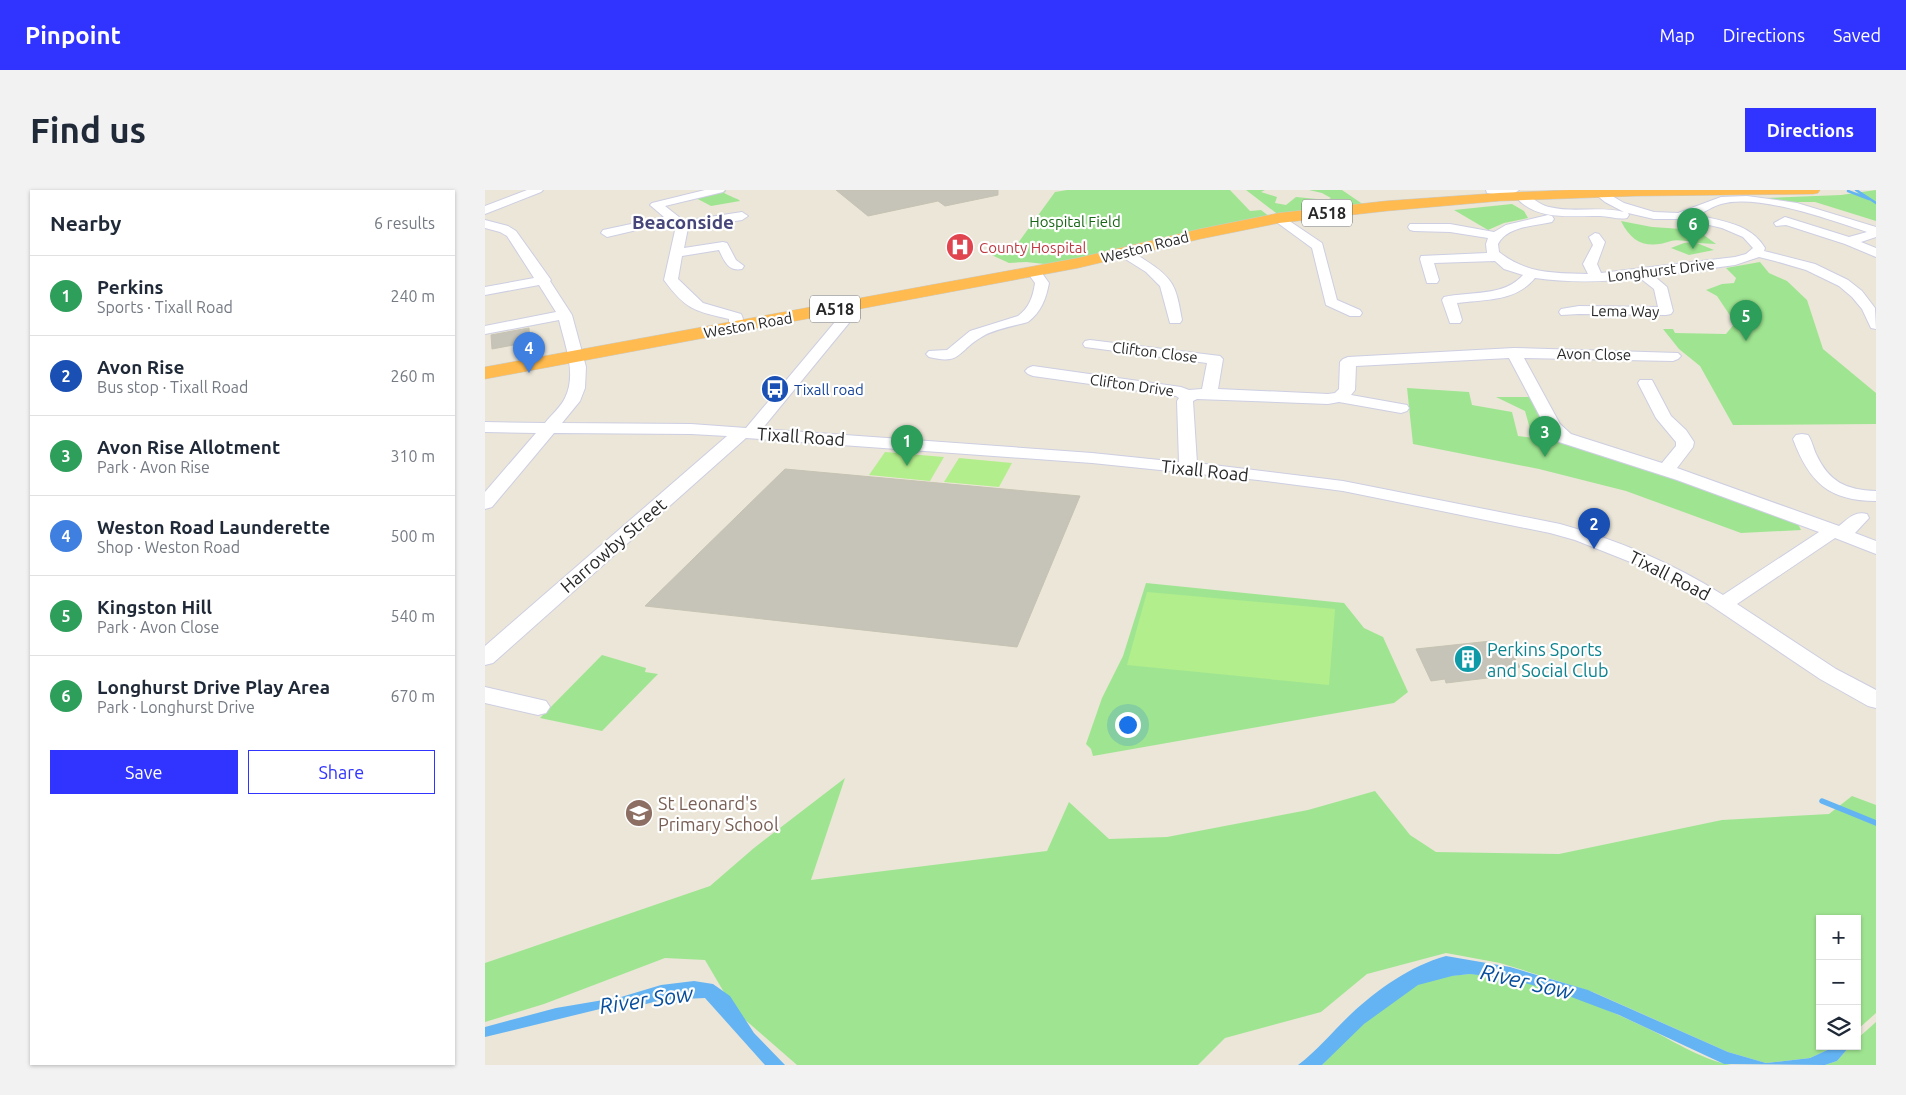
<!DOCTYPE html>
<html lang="en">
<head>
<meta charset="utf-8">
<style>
  :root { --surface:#fff; --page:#f2f2f3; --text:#1f2937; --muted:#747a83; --line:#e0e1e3; --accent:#3133ff }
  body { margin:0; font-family:Ubuntu,sans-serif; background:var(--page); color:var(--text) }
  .controls { position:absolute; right:15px; bottom:15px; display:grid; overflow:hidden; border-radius:0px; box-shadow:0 1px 4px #0004 }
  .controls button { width:45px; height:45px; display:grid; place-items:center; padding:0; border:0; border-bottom:1px solid var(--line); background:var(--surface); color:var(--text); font:25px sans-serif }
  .you { position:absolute; left:642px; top:534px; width:18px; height:18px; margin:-12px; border:4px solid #fff; border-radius:50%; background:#1a73e8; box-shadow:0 0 0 8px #1a73e833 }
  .badge { display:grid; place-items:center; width:32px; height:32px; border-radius:50%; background:var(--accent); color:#fff; font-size:16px; font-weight:700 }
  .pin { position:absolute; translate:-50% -41px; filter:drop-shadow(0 1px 2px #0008) }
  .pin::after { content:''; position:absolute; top:26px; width:18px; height:15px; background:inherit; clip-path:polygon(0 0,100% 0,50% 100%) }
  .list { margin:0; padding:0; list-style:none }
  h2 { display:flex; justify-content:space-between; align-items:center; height:65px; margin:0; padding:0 20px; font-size:21px }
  h2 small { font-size:16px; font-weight:400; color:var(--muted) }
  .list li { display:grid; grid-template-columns:32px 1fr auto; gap:15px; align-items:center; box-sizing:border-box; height:80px; padding:0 20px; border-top:1px solid var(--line) }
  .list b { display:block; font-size:19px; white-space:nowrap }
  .list p { margin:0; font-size:16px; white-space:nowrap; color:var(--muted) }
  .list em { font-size:16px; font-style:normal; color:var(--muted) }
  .actions { display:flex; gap:10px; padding:15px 20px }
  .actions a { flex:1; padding:11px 0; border:1px solid var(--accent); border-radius:0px; text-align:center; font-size:18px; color:var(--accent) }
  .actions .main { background:var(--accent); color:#fff }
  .icon { flex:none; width:28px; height:28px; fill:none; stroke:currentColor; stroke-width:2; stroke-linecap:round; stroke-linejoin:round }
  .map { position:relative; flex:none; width:1391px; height:875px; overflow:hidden; border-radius:0px }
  header { display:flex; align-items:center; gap:30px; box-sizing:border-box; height:70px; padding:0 25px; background:var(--accent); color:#fff }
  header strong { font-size:24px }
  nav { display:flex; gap:28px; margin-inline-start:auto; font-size:18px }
  .intro { display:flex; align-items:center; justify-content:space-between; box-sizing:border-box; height:120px; padding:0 30px }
  h1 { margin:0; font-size:35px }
  .button { padding:12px 22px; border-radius:0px; background:var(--accent); color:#fff; font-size:18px; font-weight:700 }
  main { display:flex; gap:30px; padding:0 30px }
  aside { flex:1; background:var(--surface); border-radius:0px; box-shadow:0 1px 4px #0004 }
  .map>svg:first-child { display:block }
</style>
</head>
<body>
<header>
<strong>Pinpoint</strong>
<nav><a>Map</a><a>Directions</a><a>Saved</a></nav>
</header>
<div class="intro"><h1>Find us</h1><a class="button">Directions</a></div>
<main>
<aside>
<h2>Nearby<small>6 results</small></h2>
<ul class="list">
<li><span class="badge" style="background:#2e9e5b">1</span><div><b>Perkins</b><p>Sports · Tixall Road</p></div><em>240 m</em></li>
<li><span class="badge" style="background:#1a4fb4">2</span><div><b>Avon Rise</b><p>Bus stop · Tixall Road</p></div><em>260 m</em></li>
<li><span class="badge" style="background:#2e9e5b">3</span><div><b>Avon Rise Allotment</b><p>Park · Avon Rise</p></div><em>310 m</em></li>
<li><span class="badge" style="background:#3f7fe0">4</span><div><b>Weston Road Launderette</b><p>Shop · Weston Road</p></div><em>500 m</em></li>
<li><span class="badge" style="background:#2e9e5b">5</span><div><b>Kingston Hill</b><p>Park · Avon Close</p></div><em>540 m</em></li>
<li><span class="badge" style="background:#2e9e5b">6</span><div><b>Longhurst Drive Play Area</b><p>Park · Longhurst Drive</p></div><em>670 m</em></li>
</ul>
<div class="actions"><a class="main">Save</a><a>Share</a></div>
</aside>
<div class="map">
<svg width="1391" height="875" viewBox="0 0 1391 875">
  <rect width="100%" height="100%" fill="#ebe6d8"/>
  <!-- green -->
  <path fill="#9fe591" d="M239 0 241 1 239 3C244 6 254 9 255 11L226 16 209 7Z
    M582 0H745L765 21 776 20 785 27 569 75 541 72 524 73 500 62 528 60 570 2Z
    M761 0H780L776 2 792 7 790 13 801 15 811 7 842 10 846 8 837 3 824 0H857L879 15 795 26Z
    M1391 0V31L1330 12H1307L1281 8 1356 5Z
    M1027 14 1039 21 1043 28 1019 33 1003 40 969 20Z
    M1136 31 1167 37 1212 40 1231 54 1212 53 1229 60 1204 65 1186 58 1199 53 1210 52C1203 52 1193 49 1186 51 1163 59 1147 54 1136 31Z
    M1275 72 1284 83 1302 91 1322 110 1338 159 1391 203V234L1248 235 1215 176 1194 159 1178 139H1188L1190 143 1241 144 1250 133 1232 106 1221 100 1237 94 1249 93 1251 88 1241 78Z
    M922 198 984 202 987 215 1027 222 1033 246 1075 251 1310 328 1316 340 1256 343 1141 301 1054 279 928 254Z
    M1011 207H1048L1073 248 1047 246 1040 221Z
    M661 393 859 413 879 438 898 447 923 502 909 513 608 566 606 559 601 554 617 508 638 466Z
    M117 465 161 478 160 482 173 484 117 541 55 528Z
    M360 588 326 690 562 661 584 612 624 649 682 647 823 620 890 601 925 645 951 662 1074 664 1237 630 1344 624 1367 606 1391 615V823L1372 840V729H1335V856H1351L1325 868 1281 873 1243 862 1108 802 1015 773 961 763 882 784 836 822 740 848 713 875H312L250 821 220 770 180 768 59 814 0 832V773L225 696 269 658Z
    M985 784C1048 786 1109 813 1166 840 1190 852 1220 871 1246 875H837C862 848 899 812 932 795 947 788 968 785 985 784Z
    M1391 832V875H1340L1352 871 1365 856H1372V849Z"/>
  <!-- pitch -->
  <path fill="#b3ee8c" d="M400 262 459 267 445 291 384 285Z
    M474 268 527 273 514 297 459 292Z
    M662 402 850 419 844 495 642 475Z"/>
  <!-- water -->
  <path fill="#64b4f4" d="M961 766 1025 777 1103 800 1243 862 1281 873 1325 868 1351 856H1365L1352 871 1340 875 1239 874 1134 825 1073 802 1025 789 985 784 967 786 933 795 879 834 837 875H813C833 860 848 841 866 824 893 799 925 776 961 766Z
    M209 791 228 794 245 806 269 843 300 875H280L220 808 177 810 157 815 115 819 0 847V837L71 818 136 807 176 795Z"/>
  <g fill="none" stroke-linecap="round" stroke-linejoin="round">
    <!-- stream-far1 -->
    <path stroke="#64b4f4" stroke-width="2.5" d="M1371 0 1391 13
      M1363 1 1384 9"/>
    <!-- stream -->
    <path stroke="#64b4f4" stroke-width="5.5" d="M1337 611 1391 633"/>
  </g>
  <!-- building -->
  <path fill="#c6c3b8" stroke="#c6c3b2" d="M351 0H513V5L460 16 453 11 383 26Z
    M44 138 45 152 7 159 6 145Z
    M300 279 595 306 532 457 160 416Z
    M1006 451 1012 462 1025 460 1035 477 1024 479 1027 485 961 493 960 489 946 491 931 459Z"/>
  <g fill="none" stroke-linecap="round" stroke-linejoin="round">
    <defs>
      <path id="minor" d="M42 0H58L56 2 0 24V16Z
        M220 0H240L238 2 180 16 199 31 257 22 263 26 257 30 203 38 199 58 238 52 242 53 251 70 259 76 257 79C243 82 239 70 234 60L197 66 193 89 218 113 256 124C259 129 259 136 256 141H246L244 138V129C210 121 201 120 179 90L191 36 186 32 122 47 116 43 118 40 179 27 165 15 167 13Z
        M1001 0H1034C1027 6 1011 5 1002 3Z
        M1117 0 1139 13 1169 22 1193 23 1236 7 1262 6 1312 13 1391 37V47L1376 52 1391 58V67L1360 54 1301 35 1291 36 1289 33 1300 27 1364 47 1382 42C1346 30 1272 3 1236 14 1228 16 1220 22 1212 25 1237 31 1266 34 1280 58L1279 61 1330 74 1363 90 1377 101 1390 118 1391 139 1386 138 1377 119 1367 107 1354 96 1321 80 1290 71 1274 67 1250 75 1169 86 1182 97 1188 121 1186 124 1181 125 1094 124 1076 125 1074 122 1076 119 1094 116 1173 117 1169 99 1155 88C1119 92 1085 93 1050 88 1030 112 1001 109 972 113L977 130 975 133H965L957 110 959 107C985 101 1019 107 1038 85L1019 79 1010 71 949 73 954 90 952 93H942L935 69 936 66 1002 63 1001 54 1003 48 965 42 929 41 925 40 923 37 925 34H965L1009 42 1021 35 1063 25 1067 26 1069 29 1067 32C1050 36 1022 36 1013 54L1014 62C1042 84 1068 83 1103 84L1098 74 1108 55 1104 47 1110 43 1114 44 1120 52 1112 74 1116 83 1250 67 1261 64 1268 58 1258 47 1237 38 1198 29H1169L1143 23 1144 25 1142 28C1134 30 1124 26 1115 26 1086 25 1051 32 1030 6L1036 3C1046 5 1053 15 1064 17 1088 23 1114 16 1139 22L1120 12 1109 3 1111 1Z
        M794 24 837 53 852 110 875 120 877 123 875 126H865L841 115 827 58 790 31 788 28Z
        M0 30 23 36 31 41 66 90 65 91 87 125 101 177 100 198 95 211 77 233 206 234 261 238 350 132 351 128 347 119 349 116H359C363 121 365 127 364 133L277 239 607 263 694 272 692 211 694 208 691 206 548 186 543 184 540 181 543 178 548 176 696 197 704 200 717 199 722 173 600 157 598 154 600 151 605 150 735 166 738 169 733 199 843 204 850 203 854 199 855 172 858 169 863 167 1029 158 1193 163 1196 166 1193 169 1188 171 1039 168 1075 234 1086 244 1177 273 1191 256V252L1171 228 1153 193 1155 190H1167L1186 226 1201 240 1209 252 1208 257 1192 278 1354 336C1363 329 1369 321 1382 324L1384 328 1370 343 1391 351V364L1350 348 1252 414 1351 479 1391 500V518L1383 516 1335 489 1200 398 1153 375 1090 350 1065 343 858 301 773 290 607 273 261 248 8 473 0 475V456L242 246 206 244 69 243 7 317 0 319V302L51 243 0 242V232L60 233C66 225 76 217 80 208 92 184 80 155 74 130L0 144V136L71 122 54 95 0 105V97L49 88 22 46 15 42 0 38ZM1024 168 1060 236 1074 252 1192 290 1334 342 1238 405C1188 373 1132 350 1075 334L858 291 712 273 708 211 712 209 843 214 854 212 916 223 922 221 924 218 922 215 866 205 870 200 871 176Z
        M639 58C646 60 653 66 660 70 690 89 691 97 697 130L695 133H685L675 96 661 82 634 65 633 62Z
        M549 78 554 79 564 93C561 109 556 122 543 132 529 136 506 140 495 148 472 162 476 175 444 167L441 164 444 161 462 160 485 141 533 126C544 118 548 107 550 93L542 82Z
        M1317 244 1323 245C1327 251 1328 257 1331 264 1344 292 1361 300 1391 301V311C1344 311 1324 292 1308 249L1311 245Z
        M0 497 61 511 65 517 61 523 53 525 0 513Z"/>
      <path id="highway" d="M1083 0H1335L1333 3 1328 4 1151 6 1014 11 901 21 794 33 715 49 593 78 0 189V177L593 68 715 39 794 23 901 11 1014 3Z"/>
    </defs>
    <!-- minor casing -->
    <use href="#minor" stroke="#cdcee2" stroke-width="2"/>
    <!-- highway casing -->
    <use href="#highway" stroke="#cbcbcb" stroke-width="1"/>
    <!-- minor -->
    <use href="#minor" fill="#fff" fill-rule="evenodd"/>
    <!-- highway -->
    <use href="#highway" fill="#ffbb4f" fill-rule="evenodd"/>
  </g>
  <!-- icons -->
  <defs>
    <symbol id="hospital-disc" viewBox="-11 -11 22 22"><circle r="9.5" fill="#e0444e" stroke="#fff"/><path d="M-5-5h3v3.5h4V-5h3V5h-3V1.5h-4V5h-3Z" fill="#fff"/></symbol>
    <symbol id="bus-disc" viewBox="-11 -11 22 22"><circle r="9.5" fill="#1a4fb4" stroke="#fff"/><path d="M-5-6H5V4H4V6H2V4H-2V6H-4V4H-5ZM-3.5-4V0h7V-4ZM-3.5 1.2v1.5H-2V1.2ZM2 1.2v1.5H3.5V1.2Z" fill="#fff"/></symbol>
    <symbol id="building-disc" viewBox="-11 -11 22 22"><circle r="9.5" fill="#0f9aa8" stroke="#fff"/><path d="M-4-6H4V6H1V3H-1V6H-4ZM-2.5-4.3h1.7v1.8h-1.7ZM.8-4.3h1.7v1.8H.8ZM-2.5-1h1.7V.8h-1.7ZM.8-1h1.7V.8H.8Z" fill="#fff"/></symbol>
    <symbol id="school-disc" viewBox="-11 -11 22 22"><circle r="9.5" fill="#8d6e63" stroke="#fff"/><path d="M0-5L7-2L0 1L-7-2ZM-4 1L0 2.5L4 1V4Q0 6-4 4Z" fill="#fff"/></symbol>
  </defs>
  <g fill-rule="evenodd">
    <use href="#hospital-disc" x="459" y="41" width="32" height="32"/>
    <use href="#bus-disc" x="274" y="183" width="32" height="32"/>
    <use href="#building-disc" x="967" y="453" width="32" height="32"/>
    <use href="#school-disc" x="138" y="607" width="32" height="32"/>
  </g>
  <g text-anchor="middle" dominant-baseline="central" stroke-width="4.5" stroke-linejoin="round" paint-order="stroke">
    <!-- far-park labels -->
    <g font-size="15" fill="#186716" stroke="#fff">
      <text x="590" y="31">Hospital Field</text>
    </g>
    <!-- far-health labels -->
    <g font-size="15" fill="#be3a42" stroke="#fff" text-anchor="start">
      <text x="494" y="57">County Hospital</text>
    </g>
    <!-- far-street labels -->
    <g font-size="15" fill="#282828" stroke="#fff">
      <text transform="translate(660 57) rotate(-14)">Weston Road</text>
      <text transform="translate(1176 80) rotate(-7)">Longhurst Drive</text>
      <text transform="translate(1140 121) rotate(1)">Lema Way</text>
      <text transform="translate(263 135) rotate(-10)">Weston Road</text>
      <text transform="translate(670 162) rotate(7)">Clifton Close</text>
      <text transform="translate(1109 164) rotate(1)">Avon Close</text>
      <text transform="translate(647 195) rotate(8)">Clifton Drive</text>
    </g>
    <!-- far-transit labels -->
    <g font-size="15" fill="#164399" stroke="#fff" text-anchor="start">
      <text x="309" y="199">Tixall road</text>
    </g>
    <!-- shield labels -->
    <g fill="#fff" stroke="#686868" stroke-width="1">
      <rect x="817" y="9.5" width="50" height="27" rx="4"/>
      <rect x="325" y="105.5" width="50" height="27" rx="4"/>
    </g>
    <g font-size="16" font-weight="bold" fill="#282828">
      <text x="842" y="23">A518</text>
      <text x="350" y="119">A518</text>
    </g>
    <!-- street labels -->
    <g font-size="18" fill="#282828" stroke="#fff">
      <text transform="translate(316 246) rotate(4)">Tixall Road</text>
      <text transform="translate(720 280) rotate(6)">Tixall Road</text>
      <text transform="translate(128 355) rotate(-41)">Harrowby Street</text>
      <text transform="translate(1185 385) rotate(27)">Tixall Road</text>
    </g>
    <!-- culture labels -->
    <g font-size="18" fill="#0d838f" stroke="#fff" text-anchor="start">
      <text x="1002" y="459">Perkins Sports<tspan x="1002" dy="21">and Social Club</tspan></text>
    </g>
    <!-- education labels -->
    <g font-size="18" fill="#785e54" stroke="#fff" text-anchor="start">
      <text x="173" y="613">St Leonard's<tspan x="173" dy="21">Primary School</tspan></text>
    </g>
    <!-- far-district labels -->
    <g font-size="19" font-weight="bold" fill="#46467a" stroke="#fff">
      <text x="198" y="32">Beaconside</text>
    </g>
    <!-- near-water labels -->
    <g font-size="22" font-style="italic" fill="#074e9d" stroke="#fff">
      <text transform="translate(1042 791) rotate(13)">River Sow</text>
      <text transform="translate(161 809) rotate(-8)">River Sow</text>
    </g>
  </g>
</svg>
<div class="controls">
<button>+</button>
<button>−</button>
<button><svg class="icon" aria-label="layers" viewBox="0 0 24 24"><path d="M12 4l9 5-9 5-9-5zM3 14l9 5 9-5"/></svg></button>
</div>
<div class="you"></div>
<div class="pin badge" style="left:422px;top:276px;background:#2e9e5b">1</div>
<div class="pin badge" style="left:1109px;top:359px;background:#1a4fb4">2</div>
<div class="pin badge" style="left:1060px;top:267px;background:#2e9e5b">3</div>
<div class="pin badge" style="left:44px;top:183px;background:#3f7fe0">4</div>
<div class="pin badge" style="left:1261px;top:151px;background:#2e9e5b">5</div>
<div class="pin badge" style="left:1208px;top:59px;background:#2e9e5b">6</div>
</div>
</main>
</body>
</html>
